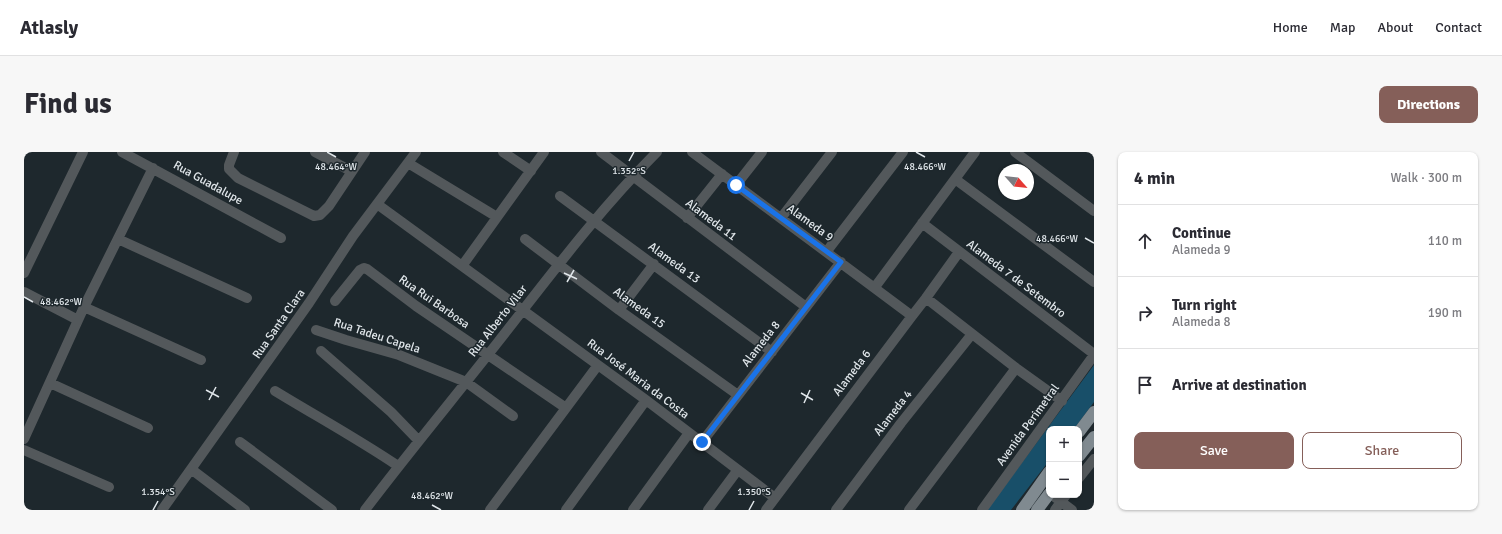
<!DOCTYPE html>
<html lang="en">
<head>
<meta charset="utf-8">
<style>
  :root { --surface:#fff; --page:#f7f7f7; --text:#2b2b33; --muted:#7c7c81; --line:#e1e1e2; --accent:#855f59 }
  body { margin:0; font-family:Signika,sans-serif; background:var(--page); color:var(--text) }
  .controls { position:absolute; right:12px; bottom:12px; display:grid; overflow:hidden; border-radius:8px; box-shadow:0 1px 3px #0004 }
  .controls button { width:36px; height:36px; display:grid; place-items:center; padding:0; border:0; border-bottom:1px solid var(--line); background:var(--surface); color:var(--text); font:20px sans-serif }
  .compass { position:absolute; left:974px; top:12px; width:36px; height:36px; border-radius:50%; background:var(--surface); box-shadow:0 1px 3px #0004; rotate:117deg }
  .stop { position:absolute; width:12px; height:12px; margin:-9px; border:3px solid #1a73e8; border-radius:50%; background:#fff }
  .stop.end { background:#1a73e8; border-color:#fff; box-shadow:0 1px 4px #0008 }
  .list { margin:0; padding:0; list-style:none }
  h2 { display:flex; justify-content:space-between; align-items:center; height:52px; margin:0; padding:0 16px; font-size:17px }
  h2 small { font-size:13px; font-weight:400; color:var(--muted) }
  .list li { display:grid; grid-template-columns:26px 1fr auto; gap:12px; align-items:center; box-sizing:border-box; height:72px; padding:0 16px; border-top:1px solid var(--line) }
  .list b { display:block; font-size:15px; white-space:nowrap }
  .list p { margin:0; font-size:13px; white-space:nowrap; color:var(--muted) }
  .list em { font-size:13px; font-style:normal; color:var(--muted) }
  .actions { display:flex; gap:8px; padding:12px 16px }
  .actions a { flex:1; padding:9px 0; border:1px solid var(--accent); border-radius:8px; text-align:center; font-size:14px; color:var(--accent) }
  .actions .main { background:var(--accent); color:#fff }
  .icon { flex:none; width:22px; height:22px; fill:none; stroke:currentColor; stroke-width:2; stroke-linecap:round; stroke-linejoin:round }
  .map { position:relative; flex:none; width:1070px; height:358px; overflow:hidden; border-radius:8px }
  header { display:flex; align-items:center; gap:24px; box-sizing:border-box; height:56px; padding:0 20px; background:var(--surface); border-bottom:1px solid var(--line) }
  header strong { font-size:19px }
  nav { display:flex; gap:22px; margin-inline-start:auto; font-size:14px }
  .intro { display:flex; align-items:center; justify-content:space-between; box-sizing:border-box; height:96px; padding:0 24px }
  h1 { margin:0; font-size:28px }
  .button { padding:10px 18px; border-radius:8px; background:var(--accent); color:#fff; font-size:14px; font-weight:700 }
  main { display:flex; gap:24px; padding:0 24px }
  aside { flex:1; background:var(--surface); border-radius:8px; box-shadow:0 1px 3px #0004 }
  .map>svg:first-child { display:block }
</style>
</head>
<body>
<header>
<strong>Atlasly</strong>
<nav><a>Home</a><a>Map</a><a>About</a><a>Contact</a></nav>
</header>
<div class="intro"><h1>Find us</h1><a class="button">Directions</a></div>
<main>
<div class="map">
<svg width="1070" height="358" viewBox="0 0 1070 358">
  <rect width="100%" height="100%" fill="#1e282d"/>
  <!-- green -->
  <path fill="#184f69" d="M1070 213V250L1050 277H1025V309L987 358H963Z"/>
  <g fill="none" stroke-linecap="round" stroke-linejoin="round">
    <!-- minor -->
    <path stroke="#53585b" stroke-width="10" d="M98 0 257 86
      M210 0 205 13V17L214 26 290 64 296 63 305 54 341 0
      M291 0 327 19
      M479 0 507 19
      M577 0 782 155
      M668 0 888 164
      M991 0 1070 59
      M384 11 473 65
      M931 27 1070 130
      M712 33 738 0
      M536 44 748 200
      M353 52 622 248 751 346
      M663 66 698 22
      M757 66 808 0
      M898 71 1070 202
      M94 87 223 146
      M501 87 595 158 714 243
      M803 99 879 0
      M438 114 520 0
      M0 121 59 0
      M851 135 951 0
      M0 140 54 168
      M902 146 992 216 1038 249
      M311 149 336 118 340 116 343 117 392 154 542 256
      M60 155 177 208
      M595 158 630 112
      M292 178 322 188 375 203 442 230 489 264
      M297 199 367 260 395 289
      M26 231 124 276
      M251 239C292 264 334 287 374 314
      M0 287 60 155 129 16
      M216 290 308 358
      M678 290 817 110
      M0 298 85 335
      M167 317 221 358
      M1055 326 1070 307
      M1028 343 1048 358
      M138 358 285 151 329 84 392 0
      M341 358C384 301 430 246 474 190 525 125 574 59 633 0
      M466 358 574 213
      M542 358 622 248
      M609 358 665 281
      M684 358 713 319
      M742 358 888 164 902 146 935 100
      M812 358 877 271 948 182
      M885 358 992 216
      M958 358 1070 203
      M1031 358 1042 343"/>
    <!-- major -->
    <path stroke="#808a90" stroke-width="12" d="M1055 280 1070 260
      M1055 304 1070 285
      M998 358 1025 320
      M1013 358 1025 342"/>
  </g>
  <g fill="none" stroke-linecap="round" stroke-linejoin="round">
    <!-- route -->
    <path stroke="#1a73e8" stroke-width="5" d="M678 290 817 110 712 33"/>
  </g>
  <!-- ticks -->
  <path fill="none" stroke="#e0e6ea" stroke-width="1.5" d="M303 0 312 5M892 0 901 5M605 9 610 0M1061 86 1070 91M540 121 553 127M543 130 550 118M0 145 9 150M182 238 195 245M777 241 789 248M185 248 192 235M780 251 786 238M408 353 417 358M129 358 134 349M725 358 730 349"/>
  <g text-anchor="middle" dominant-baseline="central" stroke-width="3" stroke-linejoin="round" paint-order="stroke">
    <!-- street labels -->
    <g font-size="12" fill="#e0e6ea" stroke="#1e282d">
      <text transform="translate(184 31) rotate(29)">Rua Guadalupe</text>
      <text transform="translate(687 68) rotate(37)">Alameda 11</text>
      <text transform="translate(786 71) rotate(36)">Alameda 9</text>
      <text transform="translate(650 111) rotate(36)">Alameda 13</text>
      <text transform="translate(992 127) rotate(37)">Alameda 7 de Setembro</text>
      <text transform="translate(410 150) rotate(35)">Rua Rui Barbosa</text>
      <text transform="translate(615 156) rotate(36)">Alameda 15</text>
      <text transform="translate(474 169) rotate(-52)">Rua Alberto Vilar</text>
      <text transform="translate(255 172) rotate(-55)">Rua Santa Clara</text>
      <text transform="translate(353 184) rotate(18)">Rua Tadeu Capela</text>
      <text transform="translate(737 192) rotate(-52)">Alameda 8</text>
      <text transform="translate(828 221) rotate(-53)">Alameda 6</text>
      <text transform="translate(614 227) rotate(37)">Rua José Maria da Costa</text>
      <text transform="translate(869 261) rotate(-52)">Alameda 4</text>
      <text transform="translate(1004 273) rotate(-54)">Avenida Perimetral</text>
    </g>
  </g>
  <g font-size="10" text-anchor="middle" fill="#e0e6ea" stroke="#1e282d" stroke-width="3" stroke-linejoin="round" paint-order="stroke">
    <text x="312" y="18">48.464°W</text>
    <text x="901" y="18">48.466°W</text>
    <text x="605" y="22">1.352°S</text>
    <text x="1033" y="90">48.466°W</text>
    <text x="37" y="153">48.462°W</text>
    <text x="134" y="343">1.354°S</text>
    <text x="730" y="343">1.350°S</text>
    <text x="408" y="347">48.462°W</text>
  </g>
</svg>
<div class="controls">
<button>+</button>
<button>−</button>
</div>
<svg class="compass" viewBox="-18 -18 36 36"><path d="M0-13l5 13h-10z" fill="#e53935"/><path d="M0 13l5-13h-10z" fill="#7c7c81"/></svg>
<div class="stop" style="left:712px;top:33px"></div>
<div class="stop end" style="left:678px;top:290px"></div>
</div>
<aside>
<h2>4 min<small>Walk · 300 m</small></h2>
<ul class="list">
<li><svg class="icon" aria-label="ahead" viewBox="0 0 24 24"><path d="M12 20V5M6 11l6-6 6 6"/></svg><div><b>Continue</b><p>Alameda 9</p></div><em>110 m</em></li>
<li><svg class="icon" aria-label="right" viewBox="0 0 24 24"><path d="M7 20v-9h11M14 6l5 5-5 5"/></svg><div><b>Turn right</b><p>Alameda 8</p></div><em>190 m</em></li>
<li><svg class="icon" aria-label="arrive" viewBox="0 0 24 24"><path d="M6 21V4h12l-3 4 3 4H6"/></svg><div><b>Arrive at destination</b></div></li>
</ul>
<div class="actions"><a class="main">Save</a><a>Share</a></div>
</aside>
</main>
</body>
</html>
